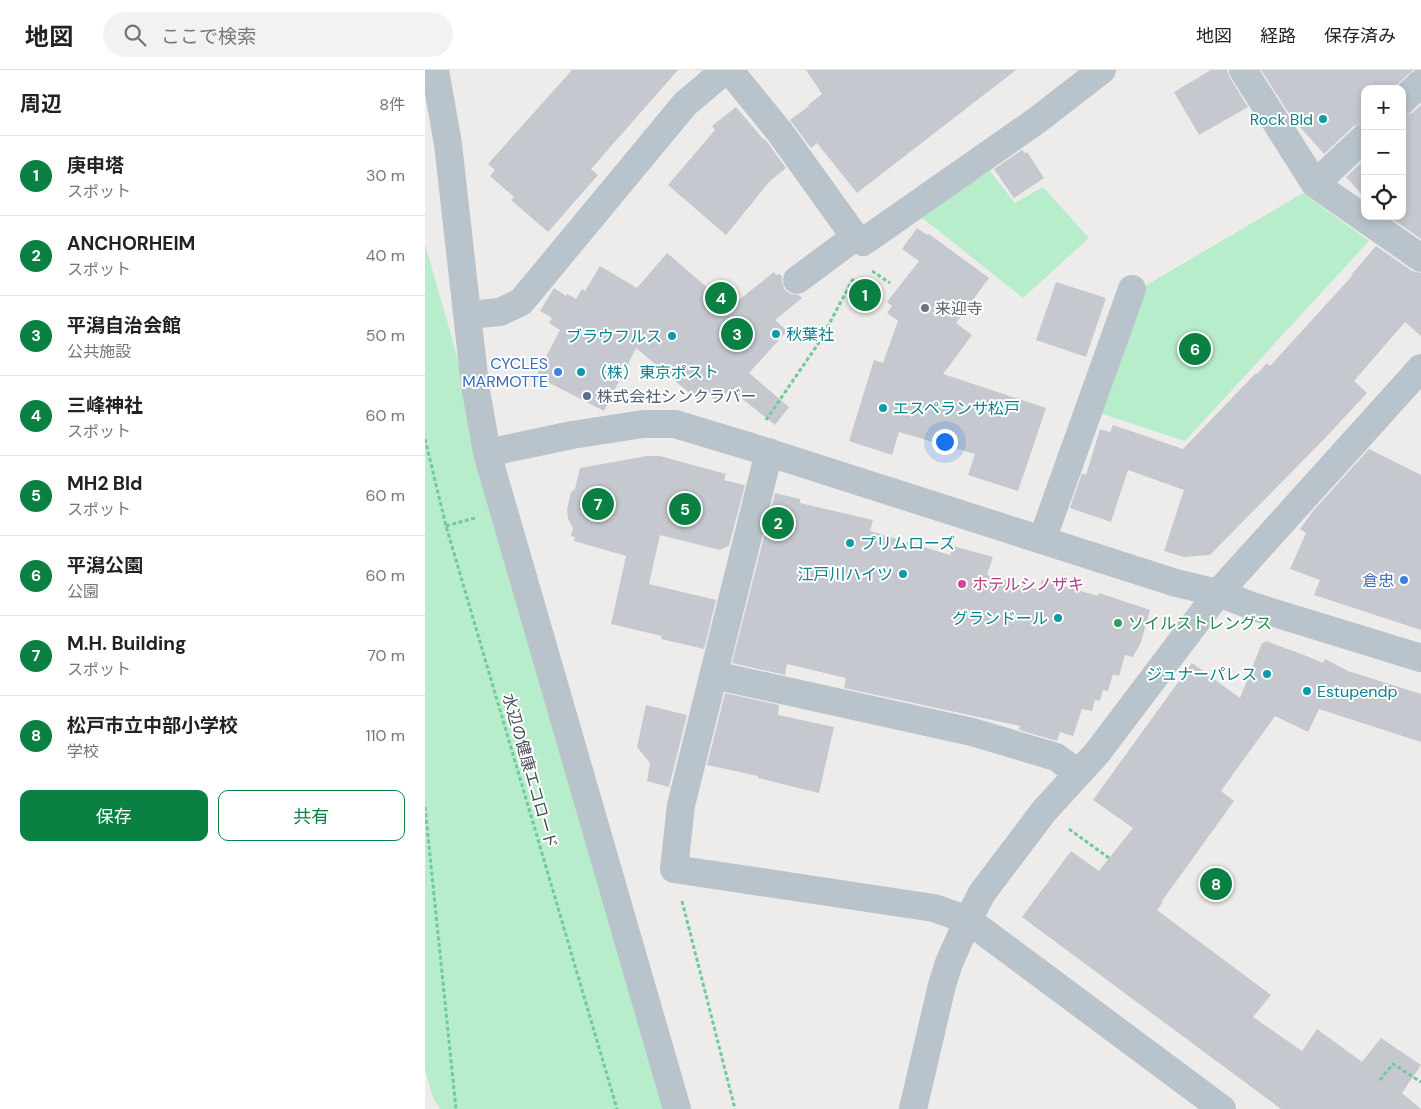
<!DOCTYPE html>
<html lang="ja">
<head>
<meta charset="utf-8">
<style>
  :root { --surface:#fff; --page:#f2f2f2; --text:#222; --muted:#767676; --line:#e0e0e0; --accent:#0b8043 }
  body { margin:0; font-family:"DM Sans","Noto Sans JP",sans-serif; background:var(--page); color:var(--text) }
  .controls { position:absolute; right:15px; top:15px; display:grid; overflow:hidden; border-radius:10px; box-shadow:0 2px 8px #0003 }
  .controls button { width:45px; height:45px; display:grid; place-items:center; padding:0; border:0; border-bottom:1px solid var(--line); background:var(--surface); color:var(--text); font:25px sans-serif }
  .you { position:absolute; left:519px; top:371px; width:18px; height:18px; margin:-12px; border:4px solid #fff; border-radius:50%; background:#1a73e8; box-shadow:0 0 0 8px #1a73e833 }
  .badge { display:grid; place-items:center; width:32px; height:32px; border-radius:50%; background:var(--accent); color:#fff; font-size:16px; font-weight:700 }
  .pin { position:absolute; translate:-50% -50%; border:2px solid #fff; box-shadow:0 1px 5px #0006 }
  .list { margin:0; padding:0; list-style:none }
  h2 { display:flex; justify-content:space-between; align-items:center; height:65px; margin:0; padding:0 20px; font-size:21px }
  h2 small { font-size:16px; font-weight:400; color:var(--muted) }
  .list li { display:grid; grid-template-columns:32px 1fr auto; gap:15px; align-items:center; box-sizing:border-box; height:80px; padding:0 20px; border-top:1px solid var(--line) }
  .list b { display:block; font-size:19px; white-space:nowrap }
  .list p { margin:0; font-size:16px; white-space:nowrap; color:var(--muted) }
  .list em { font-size:16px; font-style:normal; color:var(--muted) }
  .actions { display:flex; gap:10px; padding:15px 20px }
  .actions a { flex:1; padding:11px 0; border:1px solid var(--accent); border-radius:10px; text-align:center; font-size:18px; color:var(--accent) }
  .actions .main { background:var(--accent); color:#fff }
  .icon { flex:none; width:28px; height:28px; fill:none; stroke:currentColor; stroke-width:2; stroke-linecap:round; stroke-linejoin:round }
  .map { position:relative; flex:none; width:996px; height:1039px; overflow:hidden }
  header { display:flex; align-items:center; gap:30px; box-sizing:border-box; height:70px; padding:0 25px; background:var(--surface); border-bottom:1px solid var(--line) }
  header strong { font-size:24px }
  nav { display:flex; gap:28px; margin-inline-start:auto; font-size:18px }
  .search { width:350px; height:45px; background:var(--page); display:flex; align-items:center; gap:12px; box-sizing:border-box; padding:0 18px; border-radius:28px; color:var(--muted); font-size:19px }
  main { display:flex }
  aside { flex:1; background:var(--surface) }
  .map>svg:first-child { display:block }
</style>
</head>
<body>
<header>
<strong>地図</strong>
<div class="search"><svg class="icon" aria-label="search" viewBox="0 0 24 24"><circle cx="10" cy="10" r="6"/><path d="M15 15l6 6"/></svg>ここで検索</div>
<nav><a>地図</a><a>経路</a><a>保存済み</a></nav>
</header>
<main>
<aside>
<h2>周辺<small>8件</small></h2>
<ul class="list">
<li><span class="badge">1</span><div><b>庚申塔</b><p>スポット</p></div><em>30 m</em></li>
<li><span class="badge">2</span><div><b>ANCHORHEIM</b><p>スポット</p></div><em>40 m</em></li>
<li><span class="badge">3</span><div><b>平潟自治会館</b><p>公共施設</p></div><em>50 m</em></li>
<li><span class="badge">4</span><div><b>三峰神社</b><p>スポット</p></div><em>60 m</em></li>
<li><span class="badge">5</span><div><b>MH2 Bld</b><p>スポット</p></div><em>60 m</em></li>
<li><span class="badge">6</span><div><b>平潟公園</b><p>公園</p></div><em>60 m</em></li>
<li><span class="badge">7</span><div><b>M.H. Building</b><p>スポット</p></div><em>70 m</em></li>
<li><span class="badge">8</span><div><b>松戸市立中部小学校</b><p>学校</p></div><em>110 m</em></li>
</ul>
<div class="actions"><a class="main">保存</a><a>共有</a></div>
</aside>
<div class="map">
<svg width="996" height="1039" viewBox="0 0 996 1039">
  <rect width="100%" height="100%" fill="#eeebeb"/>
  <!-- green -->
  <path fill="#b8edcb" d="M565 101 590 133 618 117 664 168 598 228 495 146Z
    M878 123 944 171 760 371 671 342 720 216Z
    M0 174 247 1039H15L8 1028 0 1000Z"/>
  <!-- building -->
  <path fill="#c5c8ce" d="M147 0H253L166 99 173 105 123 162 86 130 89 127 65 106 70 100 63 94Z
    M381 0H591L432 123 392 73 386 78 365 50 384 36 383 35 397 24Z
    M786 0H802L805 8 823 37 774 65 749 22Z
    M836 0H988L967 19H940V52L929 56 899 84 867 48Z
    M996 35V169L963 146H977V46L987 43Z
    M311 37 339 70 340 69 361 98 345 111 301 165 243 115 290 60 287 56Z
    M597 80 600 83 602 82 619 108 589 128 569 99Z
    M940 89V128L921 107Z
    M492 158 502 165 504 164 564 208 531 253 547 265 518 304 621 338 593 421 543 405 550 384 474 362 467 385 424 371 449 290 458 293 473 251 462 243 467 236 462 232 494 191 477 179Z
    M951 176 987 201 996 203V266L980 252 929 311 942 323 903 365 785 485 759 487 739 481 759 420 703 400 686 452 645 438 657 403 661 405 675 359 685 362 688 355 758 379 831 303 832 304 842 293 845 296 927 206 926 205Z
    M242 183 305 237 349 202 351 205 354 204 357 206V212L360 220 366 224 374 225 377 228 350 250 362 261 324 303 364 337 350 355 305 319 293 332 281 322 274 331 211 278 179 341 111 306 135 260 124 253 127 248 115 241 129 218 141 226 142 224 151 229 157 219 160 221 175 196 212 218Z
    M631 212 681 228 661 287 611 270Z
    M944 379 996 405V560L889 525 895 510 865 499 881 463 875 459 888 441Z
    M222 386H235L301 404 299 410 320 415 304 476 295 480 235 465 224 514 291 530 279 579 236 569 237 566 186 554 201 486 149 471 150 467 146 466 148 458 143 449 142 439 146 422 150 419 155 398Z
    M350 423 375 429V433L448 450 445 461 525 485 528 476 568 487 562 505 614 520 617 510 673 526 674 523 725 540 716 572 708 587 700 585 694 606 688 604 683 621 678 620 675 631 670 630 667 641 657 639 648 666 635 662 632 671 594 660 595 656 419 618 421 608 362 594 360 605 307 593Z
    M841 571 884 587 898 593 900 589 923 601 996 624V672L894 639 883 662 850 646 796 721 809 731 737 831 738 832 732 840 846 925 828 947 877 981 892 959 937 992 956 968 996 995 977 1023 996 1039H856L597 847 646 781 674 801 708 758 668 730 767 593 815 628 837 573H839Z
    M300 623 354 635 353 645 409 657 394 723 333 708V706L282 695Z
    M221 635 262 645 244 717 222 711 225 693 212 677Z"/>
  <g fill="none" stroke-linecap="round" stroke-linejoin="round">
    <!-- path -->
    <path stroke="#71ca9b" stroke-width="3" stroke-dasharray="4 2.5" stroke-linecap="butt" d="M447 201 465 213
      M341 350 395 271 429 207
      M0 369 21 456 192 1039
      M21 456 50 448
      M0 737 31 1039
      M644 759 684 788
      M257 831 310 1039
      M955 1010 968 994 996 1012"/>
    <!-- minor -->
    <path stroke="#b9c3cb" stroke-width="28" d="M10 0 23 74 50 315 62 383 252 1039
      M304 0 354 61 430 167 438 172 611 51 677 0
      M818 0 890 114
      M977 31 996 13
      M940 67 890 114 996 188
      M372 210 430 167
      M43 245 75 242 96 232 260 34 300 0
      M344 382 256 735 249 799 509 838 543 850 524 893 517 915 488 1039
      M62 383 147 365 218 354H250L323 376 751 513 793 523 830 537 996 588
      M617 470 707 219
      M289 605 547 662 631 687 653 703
      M797 1039 543 850 557 823 619 741 672 683 793 523 996 298"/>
  </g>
  <!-- markers -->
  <g fill="#0f9aa8" stroke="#fff" stroke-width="2">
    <circle cx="898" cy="49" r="5"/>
    <circle cx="351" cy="264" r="5"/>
    <circle cx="247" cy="266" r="5"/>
    <circle cx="156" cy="302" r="5"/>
    <circle cx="458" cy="338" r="5"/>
    <circle cx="425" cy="473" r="5"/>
    <circle cx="478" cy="504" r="5"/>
    <circle cx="633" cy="548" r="5"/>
    <circle cx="842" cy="604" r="5"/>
    <circle cx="882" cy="621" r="5"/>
  </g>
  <circle fill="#6b7280" stroke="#fff" stroke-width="2" cx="500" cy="238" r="5"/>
  <g fill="#3f7fe0" stroke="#fff" stroke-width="2">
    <circle cx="133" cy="302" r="5"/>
    <circle cx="979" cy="510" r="5"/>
  </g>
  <circle fill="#5c6f8a" stroke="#fff" stroke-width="2" cx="162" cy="326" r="5"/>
  <circle fill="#d1479c" stroke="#fff" stroke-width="2" cx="537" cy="514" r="5"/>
  <circle fill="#2e9e5b" stroke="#fff" stroke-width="2" cx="693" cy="553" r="5"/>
  <g text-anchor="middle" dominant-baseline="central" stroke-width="4" stroke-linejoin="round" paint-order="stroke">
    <!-- culture labels -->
    <g font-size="16" fill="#0d838f" stroke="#fff" text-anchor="end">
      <text x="888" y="49">Rock Bld</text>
      <text x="361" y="264" text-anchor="start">秋葉社</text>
      <text x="237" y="266">ブラウフルス</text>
      <text x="166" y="302" text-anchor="start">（株）東京ポスト</text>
      <text x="468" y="338" text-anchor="start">エスペランサ松戸</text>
      <text x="435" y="473" text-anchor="start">プリムローズ</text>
      <text x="468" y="504">江戸川ハイツ</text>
      <text x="623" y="548">グランドール</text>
      <text x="832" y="604">ジュナーパレス</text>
      <text x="892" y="621" text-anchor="start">Estupendp</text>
    </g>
    <!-- worship labels -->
    <g font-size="16" fill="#5b616d" stroke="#fff" text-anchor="start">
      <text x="510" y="238">来迎寺</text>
    </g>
    <!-- shop labels -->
    <g font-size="16" fill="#366cbe" stroke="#fff" text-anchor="end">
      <text x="123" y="293">CYCLES<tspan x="123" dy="18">MARMOTTE</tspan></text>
      <text x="969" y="510">倉忠</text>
    </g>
    <!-- service labels -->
    <g font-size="16" fill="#4e5e75" stroke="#fff" text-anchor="start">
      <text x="172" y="326">株式会社シンクラバー</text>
    </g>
    <!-- hotel labels -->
    <g font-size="16" fill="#b23c85" stroke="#fff" text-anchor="start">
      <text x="547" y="514">ホテルシノザキ</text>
    </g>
    <!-- leisure labels -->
    <g font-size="16" fill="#27864d" stroke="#fff" text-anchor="start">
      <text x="703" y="553">ソイルストレングス</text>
    </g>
    <!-- street labels -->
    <g font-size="16" fill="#444f58" stroke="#fff">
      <text transform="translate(105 701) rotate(74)">水辺の健康エコロード</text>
    </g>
  </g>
</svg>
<div class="controls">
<button>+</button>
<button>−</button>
<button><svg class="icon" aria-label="locate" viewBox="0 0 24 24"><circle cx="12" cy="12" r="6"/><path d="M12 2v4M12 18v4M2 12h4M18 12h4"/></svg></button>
</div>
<div class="you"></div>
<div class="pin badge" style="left:440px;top:225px">1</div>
<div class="pin badge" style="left:353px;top:453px">2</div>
<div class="pin badge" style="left:312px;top:264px">3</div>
<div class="pin badge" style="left:296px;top:228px">4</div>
<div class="pin badge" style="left:260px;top:439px">5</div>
<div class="pin badge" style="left:770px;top:279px">6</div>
<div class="pin badge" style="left:173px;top:434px">7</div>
<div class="pin badge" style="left:791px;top:814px">8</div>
</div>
</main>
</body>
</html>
